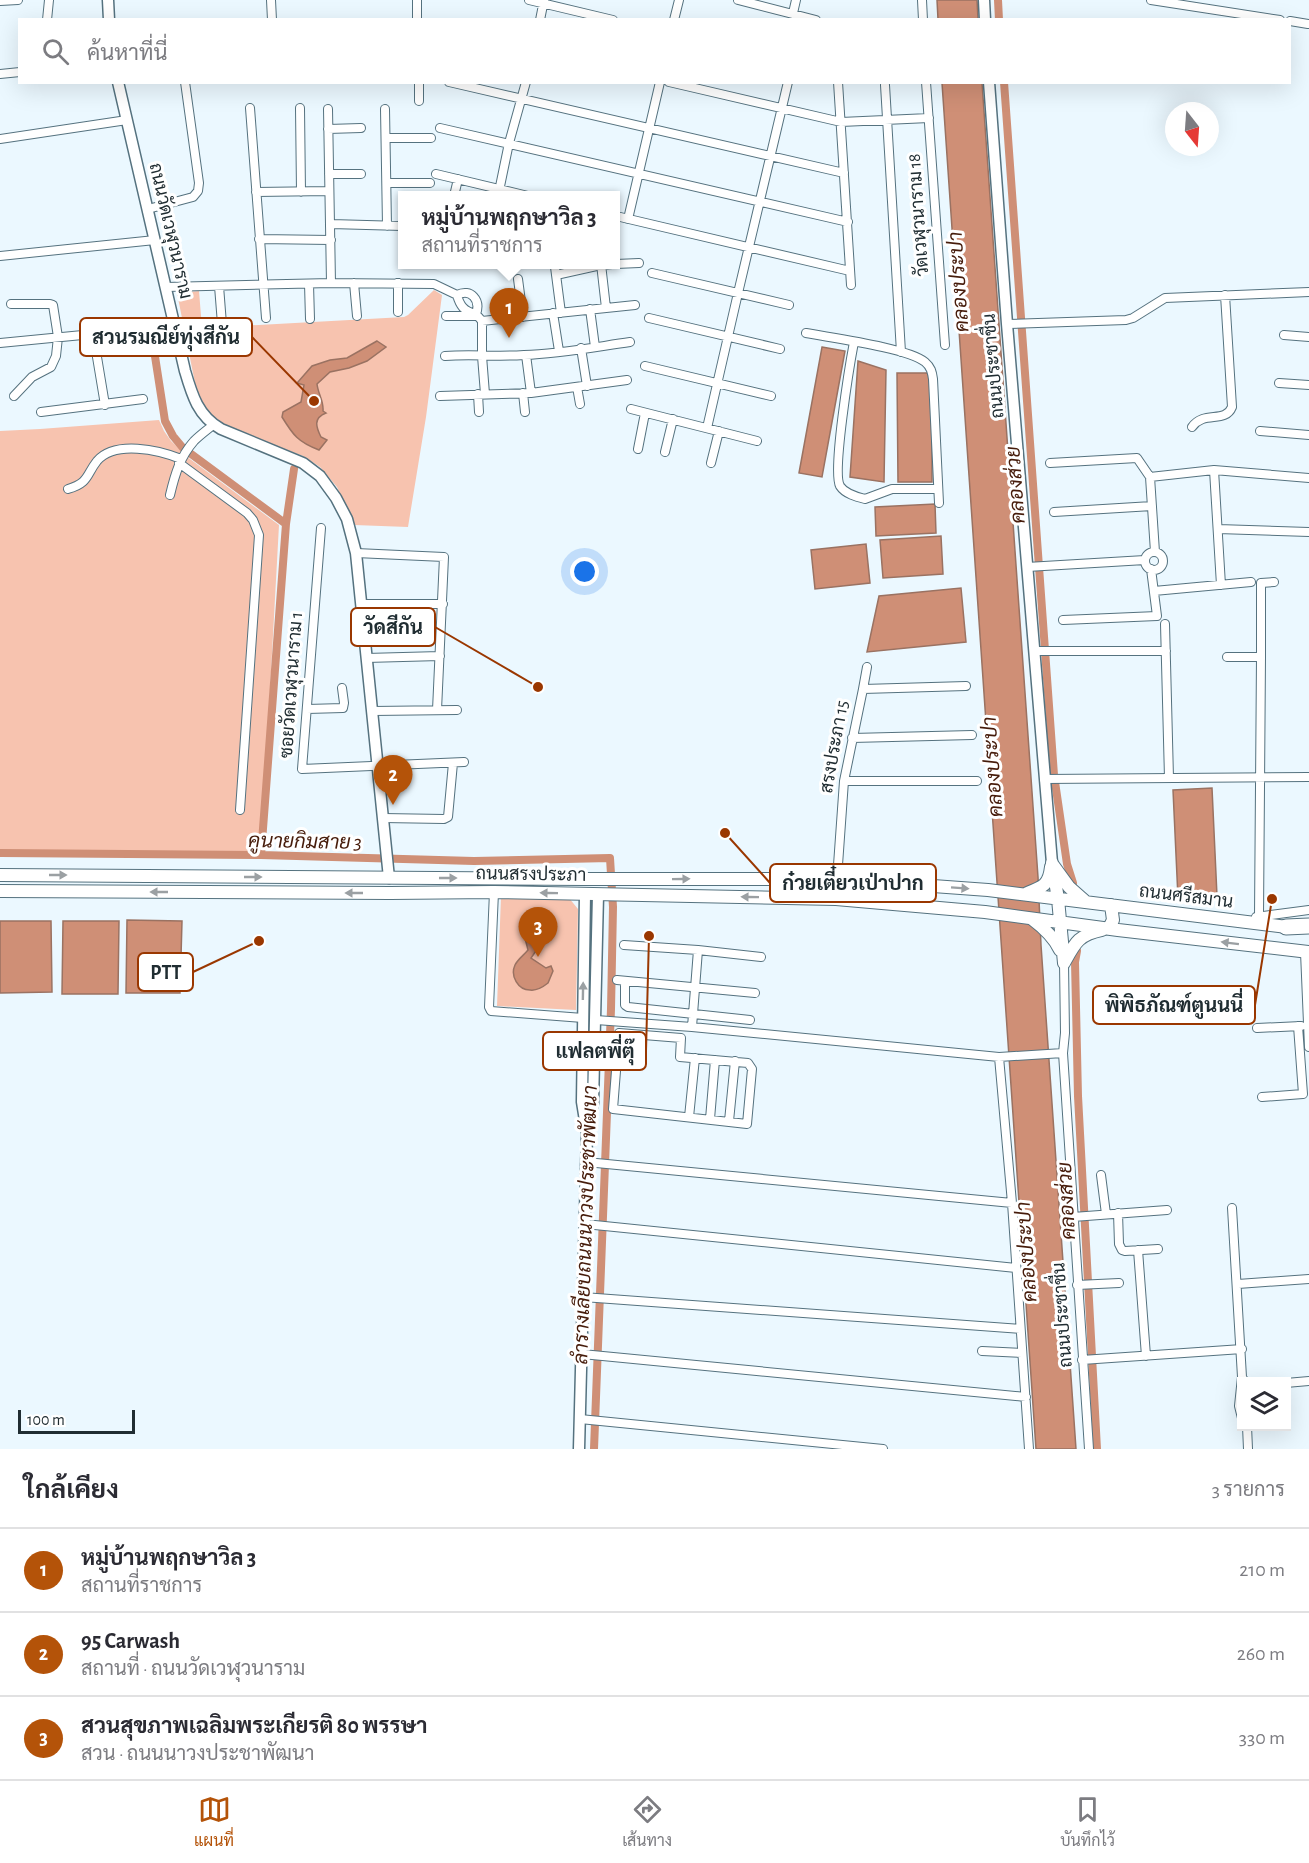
<!DOCTYPE html>
<html lang="th">
<head>
<meta charset="utf-8">
<style>
  :root { --surface:#fff; --page:#f2f2f3; --text:#2b2b33; --muted:#7c7c81; --line:#e1e1e2; --accent:#b45309 }
  body { margin:0; font-family:"Alegreya Sans",Sarabun,sans-serif; background:var(--page); color:var(--text) }
  .controls { position:absolute; right:18px; bottom:18px; display:grid; overflow:hidden; border-radius:0px; box-shadow:0 6px 24px #0002 }
  .controls button { width:54px; height:54px; display:grid; place-items:center; padding:0; border:0; border-bottom:2px solid var(--line); background:var(--surface); color:var(--text); font:30px sans-serif }
  .compass { position:absolute; left:1165px; top:102px; width:54px; height:54px; border-radius:50%; background:var(--surface); box-shadow:0 6px 24px #0002; rotate:163deg }
  .scale { position:absolute; left:18px; bottom:15px; width:117px; box-sizing:border-box; padding-left:6px; border:3px solid #202d32; border-top:0; font-size:16px; line-height:21px; white-space:nowrap; color:#202d32; -webkit-text-stroke:4px #fff; paint-order:stroke }
  .you { position:absolute; left:585px; top:572px; width:21px; height:21px; margin:-15px; border:4px solid #fff; border-radius:50%; background:#1a73e8; box-shadow:0 0 0 9px #1a73e833 }
  .badge { display:grid; place-items:center; width:39px; height:39px; border-radius:50%; background:var(--accent); color:#fff; font-size:20px; font-weight:700 }
  .pin { position:absolute; translate:-50% -50px; filter:drop-shadow(0 2px 3px #0008) }
  .pin::after { content:''; position:absolute; top:32px; width:21px; height:18px; background:inherit; clip-path:polygon(0 0,100% 0,50% 100%) }
  .popup { position:absolute; left:398px; top:191px; width:222px; height:78px; box-sizing:border-box; display:grid; place-content:center; border-radius:0px; background:var(--surface); filter:drop-shadow(0 2px 4px #0005); font-size:20px; white-space:nowrap; color:var(--muted) }
  .popup b { font-size:22px; color:var(--text) }
  .popup::after { content:''; position:absolute; left:50%; top:100%; margin-left:-12px; border:12px solid transparent; border-top-color:var(--surface) }
  .list { margin:0; padding:0; list-style:none }
  h2 { display:flex; justify-content:space-between; align-items:center; height:78px; margin:0; padding:0 24px; font-size:26px }
  h2 small { font-size:20px; font-weight:400; color:var(--muted) }
  .list li { display:grid; grid-template-columns:39px 1fr auto; gap:18px; align-items:center; box-sizing:border-box; height:84px; padding:0 24px; border-top:2px solid var(--line) }
  .list b { display:block; font-size:22px; white-space:nowrap }
  .list p { margin:0; font-size:20px; white-space:nowrap; color:var(--muted) }
  .list em { font-size:20px; font-style:normal; color:var(--muted) }
  .icon { flex:none; width:33px; height:33px; fill:none; stroke:currentColor; stroke-width:2; stroke-linecap:round; stroke-linejoin:round }
  .map { position:relative; flex:none; width:1309px; height:1449px; overflow:hidden }
  .search { position:absolute; background:var(--surface); box-shadow:0 6px 24px #0002; left:18px; right:18px; top:18px; height:66px; display:flex; align-items:center; gap:15px; box-sizing:border-box; padding:0 21px; border-radius:0px; color:var(--muted); font-size:22px }
  .sheet { height:330px; background:var(--surface) }
  nav { display:flex; justify-content:space-around; align-items:center; box-sizing:border-box; height:84px; border-top:2px solid var(--line); background:var(--surface); font-size:16px; color:var(--muted) }
  nav a { display:grid; justify-items:center; gap:3px }
  nav .on { color:var(--accent) }
  .map>svg:first-child { display:block }
</style>
</head>
<body>
<div class="map">
<svg width="1309" height="1449" viewBox="0 0 1309 1449">
  <rect width="100%" height="100%" fill="#ebf8ff"/>
  <!-- green -->
  <path fill="#f7c3af" d="M434 290 442 295 426 417 408 527 354 525 337 487 320 467 303 456 221 425 204 410 197 393 177 293 199 291 202 328 404 317 408 315Z
    M159 420 164 431 171 441 190 459 279 525 261 855 0 853V431L40 429Z
    M501 896 569 898 578 909 576 1010 497 1006Z"/>
  <!-- water -->
  <path fill="#cf8f76" stroke="#9a7262" stroke-width="1.5" d="M937 0H977L978 19H938Z
    M942 83H982L1038 877 1041 945 1076 1449H1036Z
    M377 341 386 347 367 361 349 368 330 372 317 384C318 394 324 401 323 411L326 413C313 418 316 427 321 437L327 440 319 450C298 442 293 435 282 417L283 412 301 402 304 385 297 383 312 366 330 360 347 358Z
    M822 347 845 351 822 477 799 473Z
    M858 361 886 370 884 482 850 477Z
    M897 373H932V482H898Z
    M935 504 936 533 876 536 875 507Z
    M941 536 943 574 883 578 880 540Z
    M866 544 870 583 815 589 811 550Z
    M961 588 966 642 867 652 879 596Z
    M1212 788 1217 896 1178 898 1173 790Z
    M127 920 182 921 180 993H126Z
    M0 921H51L52 992 0 993Z
    M63 921H119L118 994H62Z
    M534 922C542 922 546 927 547 935L531 958 546 968 551 966 553 971 548 983C543 987 537 991 530 990 518 990 510 976 515 965 518 959 524 955 528 950L523 930 525 926Z"/>
  <g fill="none" stroke-linecap="round" stroke-linejoin="round">
    <!-- canal -->
    <path stroke="#cf8f76" stroke-width="8" d="M998 0 999 20
      M1004 82 1054 775 1067 864 1073 883
      M152 337 165 421 173 436 183 448 286 524 261 855
      M286 524 294 469
      M0 853 261 855 474 861 610 858 613 907 611 1009 594 1449
      M1077 951 1075 962 1078 1096 1097 1449"/>
    <defs>
      <path id="minor" d="M271 0 272 20
        M417 0V20
        M529 0 613 20
        M738 0 816 20
        M922 0 923 20
        M1151 0 1280 20
        M0 1 18 0
        M793 13 796 0
        M47 20 49 0
        M540 20 544 0
        M674 20 679 0
        M1290 21 1308 24
        M0 74 20 72
        M419 82V101
        M449 82 844 173
        M669 82 841 122 929 118
        M838 82 851 285
        M926 82 945 345
        M885 85 901 352
        M250 108 266 318
        M300 108 301 192
        M328 109 331 283
        M385 109 387 226
        M440 128 848 222
        M328 129 361 128
        M387 138H431
        M0 139 127 120
        M329 174H361
        M436 174 528 196
        M387 183H430
        M256 192 329 191
        M454 196 458 179
        M498 196 509 143 526 82
        M148 209 193 197 198 191 199 183 185 82
        M616 216 850 271
        M628 219 660 82
        M331 224 402 226
        M259 239 331 240
        M0 256 155 240
        M601 264 606 308
        M616 264 639 263
        M555 267 561 313
        M652 273 789 305
        M556 275 601 265 612 264
        M518 279 523 317
        M354 283 357 316
        M309 284 310 319
        M219 286 222 324
        M166 287 331 283 434 284 457 295C471 288 481 300 476 314L482 321 635 305
        M457 295C460 306 464 311 475 314
        M11 304H50L53 305 58 337 56 356 51 367 32 377 14 396
        M590 309 595 347
        M398 312V283
        M553 313 559 351
        M446 316H477
        M649 318 780 349
        M482 321V356L485 394
        M1007 324 1126 320 1133 318 1165 298 1309 292
        M93 333 105 405
        M806 333C832 338 908 348 925 362 931 367 932 372 933 379L939 503
        M1284 335 1309 337
        M854 342C850 363 832 472 840 486 845 494 857 497 865 499L892 489H938
        M0 343 175 326
        M581 348 587 386
        M526 355 531 393
        M445 356C472 354 497 357 524 355 559 354 595 347 630 342
        M645 366 771 396
        M1279 383 1309 385
        M577 387 580 404
        M523 393 525 412
        M478 394 479 412
        M440 396 531 393 627 380
        M631 409 757 441
        M41 412 143 399
        M1192 427C1204 410 1225 424 1232 407L1225 295
        M707 428 738 293 788 82
        M1260 431 1309 435
        M638 449 645 413
        M665 452 673 419
        M179 463 247 513 253 520 259 535 240 810
        M711 463 719 431
        M1050 463 1137 458 1150 477 1155 552
        M1214 470 1221 585
        M1150 477 1214 470 1309 478
        M68 489C89 483 86 475 97 461 115 440 159 450 181 459
        M170 495C175 474 180 457 194 441 200 435 207 430 213 425
        M1054 512 1152 506
        M321 528 302 769 464 762
        M1218 529 1309 532
        M1145 561a9 9 0 1 1 18 0a9 9 0 1 1-18 0Z
        M356 553 444 557 437 710
        M1027 567 1145 560
        M1154 591 1251 582
        M361 604H443
        M1063 620 1157 616 1151 569
        M1165 624 1169 778
        M1034 651H1166
        M1227 657H1261L1259 916
        M1261 657V583L1274 582
        M366 658 440 656
        M863 689 867 667
        M307 709 343 708 344 703 342 688
        M372 711 457 710
        M852 738 972 735
        M1044 779 1309 777
        M844 781H977
        M383 818 444 819 448 817 453 763
        M837 879 844 781 863 689 966 686
        M494 892 489 1007 491 1011 583 1018
        M1256 917 1309 910
        M624 945 698 950 692 1027
        M698 950 761 957
        M1305 952 1309 1047
        M1064 963 1065 1033 1063 1053 1089 1449
        M617 980 755 993
        M625 981V1005L628 1007 750 1020
        M596 1020 692 1027 999 1057 1063 1053
        M1257 1028 1301 1026
        M619 1033 681 1038 680 1057 748 1063 752 1069 747 1124 613 1109Z
        M999 1057 1012 1203 1029 1449
        M1262 1097 1303 1094 1298 1026
        M689 1117 695 1058
        M710 1119 715 1060
        M729 1121 735 1061
        M586 1162 1012 1203
        M1101 1175 1106 1214
        M1232 1208 1242 1377 1245 1382
        M1118 1213 1119 1244 1122 1250 1125 1251 1158 1249
        M1073 1217 1167 1210
        M585 1224 1016 1268
        M1138 1250 1146 1356
        M1238 1284 1309 1279
        M1077 1285 1119 1283
        M583 1297 1020 1329
        M982 1351 1022 1353
        M582 1354 1026 1397
        M1082 1360 1242 1349
        M1286 1383 1309 1381
        M1242 1418 1239 1406 1242 1377
        M580 1419 883 1449
        M1247 1426 1248 1449"/>
      <path id="tertiary" d="M108 0 109 20
        M984 0 985 20
        M118 82 185 371C192 395 198 416 221 429L303 463 320 476 336 498 347 519 356 553 389 878
        M989 82 1007 324 1052 863
        M588 1125 593 1103 598 895
        M579 1449 587 1133 582 1102 585 894"/>
      <path id="secondary" d="M1052 863 1058 899 1064 963
        M1053 865 1069 887 1086 902
        M0 875 585 879H837L988 890 1295 928
        M0 891 390 893 494 892 836 899 985 912 1118 930 1309 952
        M1027 893C1043 887 1049 885 1051 867
        M1032 919C1044 928 1054 937 1060 950
        M1109 928 1113 920 1111 905
        M1064 963C1075 943 1078 935 1102 930"/>
      <path id="motorway" d="M1286 927 1309 926"/>
    </defs>
    <!-- minor casing -->
    <use href="#minor" stroke="#55727f" stroke-width="10"/>
    <!-- tertiary casing -->
    <use href="#tertiary" stroke="#55727f" stroke-width="13"/>
    <!-- secondary casing -->
    <use href="#secondary" stroke="#55727f" stroke-width="14"/>
    <!-- motorway casing -->
    <use href="#motorway" stroke="#55727f" stroke-width="17"/>
    <!-- minor -->
    <use href="#minor" stroke="#fff" stroke-width="8"/>
    <!-- tertiary -->
    <use href="#tertiary" stroke="#fff" stroke-width="10"/>
    <!-- secondary -->
    <use href="#secondary" stroke="#fff" stroke-width="12"/>
    <!-- motorway -->
    <use href="#motorway" stroke="#fff" stroke-width="15"/>
  </g>
  <!-- one-way arrows -->
  <defs><path id="oneway-solid" d="M-6-.8H1V-3.2L6.5 0L1 3.2V.8H-6Z" transform="scale(1.5)"/></defs>
  <g fill="#9ba0a3">
    <use href="#oneway-solid" transform="translate(58 875)"/>
    <use href="#oneway-solid" transform="translate(253 877)"/>
    <use href="#oneway-solid" transform="translate(448 878)"/>
    <use href="#oneway-solid" transform="translate(681 879) rotate(-1)"/>
    <use href="#oneway-solid" transform="translate(960 888) rotate(4)"/>
    <use href="#oneway-solid" transform="translate(159 892) rotate(-180)"/>
    <use href="#oneway-solid" transform="translate(354 893) rotate(-180)"/>
    <use href="#oneway-solid" transform="translate(549 893) rotate(-179)"/>
    <use href="#oneway-solid" transform="translate(750 897) rotate(-179)"/>
    <use href="#oneway-solid" transform="translate(1230 943) rotate(-173)"/>
    <use href="#oneway-solid" transform="translate(583 991) rotate(-89)"/>
  </g>
  <g text-anchor="middle" dominant-baseline="central" stroke-width="6" stroke-linejoin="round" paint-order="stroke">
    <!-- street labels -->
    <g font-size="18" fill="#202d32" stroke="#fff">
      <text transform="translate(919 215) rotate(-94)">วัดเวฬุวนาราม 18</text>
      <text transform="translate(170 231) rotate(77)">ถนนวัดเวฬุวนาราม</text>
      <text transform="translate(994 366) rotate(-95)">ถนนประชาชื่น</text>
      <text transform="translate(292 685) rotate(-86)">ซอยวัดเวฬุวนาราม 1</text>
      <text transform="translate(835 747) rotate(-80)">สรงประภา 15</text>
      <text transform="translate(531 875) rotate(1)">ถนนสรงประภา</text>
      <text transform="translate(1186 897) rotate(7)">ถนนศรีสมาน</text>
      <text transform="translate(1063 1315) rotate(-94)">ถนนประชาชื่น</text>
    </g>
    <!-- water labels -->
    <g font-size="20" font-style="italic" fill="#461c0b" stroke="#fff">
      <text transform="translate(959 282) rotate(-94)">คลองประปา</text>
      <text transform="translate(1016 485) rotate(-94)">คลองส่วย</text>
      <text transform="translate(993 767) rotate(-94)">คลองประปา</text>
      <text transform="translate(305 842) rotate(1)">คูนายกิมสาย 3</text>
      <text transform="translate(1067 1201) rotate(-93)">คลองส่วย</text>
      <text transform="translate(586 1225) rotate(-88)">ลำรางเลียบถนนนาวงประชาพัฒนา</text>
      <text transform="translate(1027 1252) rotate(-94)">คลองประปา</text>
    </g>
  </g>
  <!-- callouts -->
  <path fill="none" stroke="#9a3700" stroke-width="2" d="M314 401L252 337M538 687L435 627M725 833L770 883M259 941L193 972M1272 899L1255 1005M649 936L646 1051"/>
  <g fill="#9a3700" stroke="#fff" stroke-width="2">
    <circle cx="314" cy="401" r="6"/>
    <circle cx="538" cy="687" r="6"/>
    <circle cx="725" cy="833" r="6"/>
    <circle cx="259" cy="941" r="6"/>
    <circle cx="1272" cy="899" r="6"/>
    <circle cx="649" cy="936" r="6"/>
  </g>
  <g fill="#fff" stroke="#9a3700" stroke-width="2">
    <rect x="80" y="318" width="172" height="38" rx="6"/>
    <rect x="351" y="608" width="84" height="38" rx="6"/>
    <rect x="770" y="864" width="166" height="38" rx="6"/>
    <rect x="138" y="953" width="55" height="38" rx="6"/>
    <rect x="1093" y="986" width="162" height="38" rx="6"/>
    <rect x="543" y="1032" width="103" height="38" rx="6"/>
  </g>
  <g font-size="20" text-anchor="middle" font-weight="bold" fill="#202d32">
    <text x="166" y="344">สวนรมณีย์ทุ่งสีกัน</text>
    <text x="393" y="634">วัดสีกัน</text>
    <text x="853" y="890">ก๋วยเตี๋ยวเป่าปาก</text>
    <text x="166" y="979">PTT</text>
    <text x="1174" y="1012">พิพิธภัณฑ์ตูนนนี่</text>
    <text x="595" y="1058">แฟลตพี่ตุ๊</text>
  </g>
</svg>
<div class="controls">
<button><svg class="icon" aria-label="layers" viewBox="0 0 24 24"><path d="M12 4l9 5-9 5-9-5zM3 14l9 5 9-5"/></svg></button>
</div>
<svg class="compass" viewBox="-18 -18 36 36"><path d="M0-13l5 13h-10z" fill="#e53935"/><path d="M0 13l5-13h-10z" fill="#7c7c81"/></svg>
<div class="scale">100 m</div>
<div class="you"></div>
<div class="pin badge" style="left:509px;top:338px">1</div>
<div class="popup"><b>หมู่บ้านพฤกษาวิล 3</b>สถานที่ราชการ</div>
<div class="pin badge" style="left:393px;top:805px">2</div>
<div class="pin badge" style="left:538px;top:957px">3</div>
<div class="search"><svg class="icon" aria-label="search" viewBox="0 0 24 24"><circle cx="10" cy="10" r="6"/><path d="M15 15l6 6"/></svg>ค้นหาที่นี่</div>
</div>
<section class="sheet">
<h2>ใกล้เคียง<small>3 รายการ</small></h2>
<ul class="list">
<li><span class="badge">1</span><div><b>หมู่บ้านพฤกษาวิล 3</b><p>สถานที่ราชการ</p></div><em>210 m</em></li>
<li><span class="badge">2</span><div><b>95 Carwash</b><p>สถานที่ · ถนนวัดเวฬุวนาราม</p></div><em>260 m</em></li>
<li><span class="badge">3</span><div><b>สวนสุขภาพเฉลิมพระเกียรติ 80 พรรษา</b><p>สวน · ถนนนาวงประชาพัฒนา</p></div><em>330 m</em></li>
</ul>
</section>
<nav>
<a class="on"><svg class="icon" aria-label="map" viewBox="0 0 24 24"><path d="M3 6l6-2 6 2 6-2v14l-6 2-6-2-6 2zM9 4v14M15 6v14"/></svg>แผนที่</a>
<a><svg class="icon" aria-label="directions" viewBox="0 0 24 24"><path d="M12 3l9 9-9 9-9-9zM9 14v-3h6M13 9l2 2-2 2"/></svg>เส้นทาง</a>
<a><svg class="icon" aria-label="saved" viewBox="0 0 24 24"><path d="M7 4h10v16l-5-4-5 4z"/></svg>บันทึกไว้</a>
</nav>
</body>
</html>
